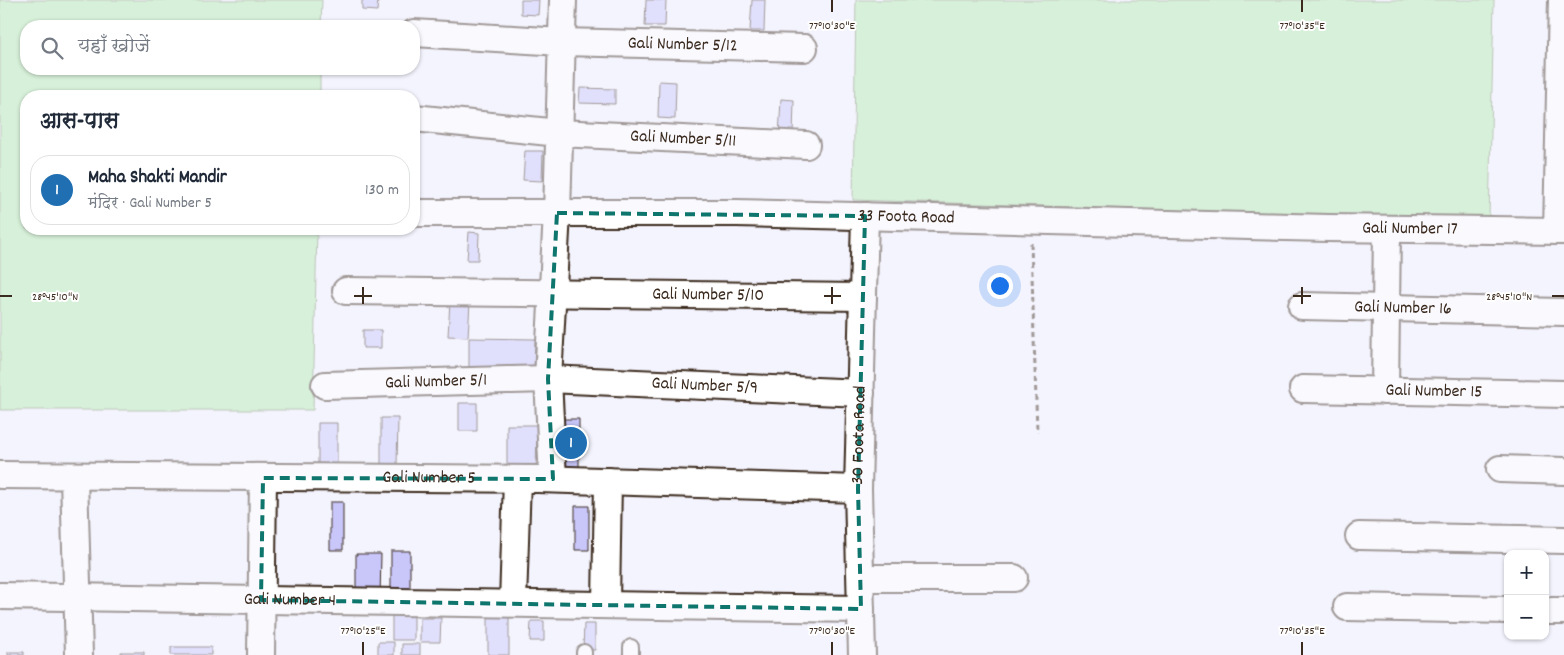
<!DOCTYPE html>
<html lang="hi">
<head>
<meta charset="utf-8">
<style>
  :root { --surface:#fff; --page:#f6f6f7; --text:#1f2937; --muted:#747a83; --line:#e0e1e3; --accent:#1f6fb2 }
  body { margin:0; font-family:Dekko,"Playpen Sans Deva",sans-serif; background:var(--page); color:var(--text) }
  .controls { position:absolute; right:15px; bottom:15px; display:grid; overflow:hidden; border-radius:10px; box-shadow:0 1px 4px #0004 }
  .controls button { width:45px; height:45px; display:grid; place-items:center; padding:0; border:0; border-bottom:1px solid var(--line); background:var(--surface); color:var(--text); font:25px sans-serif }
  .you { position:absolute; left:999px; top:285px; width:18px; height:18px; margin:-12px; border:4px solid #fff; border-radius:50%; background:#1a73e8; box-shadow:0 0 0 8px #1a73e833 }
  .badge { display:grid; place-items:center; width:32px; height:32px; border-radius:50%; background:var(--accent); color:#fff; font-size:16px; font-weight:700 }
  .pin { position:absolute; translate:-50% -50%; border:2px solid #fff; box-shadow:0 1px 5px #0006 }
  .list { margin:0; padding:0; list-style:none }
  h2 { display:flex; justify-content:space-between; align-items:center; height:65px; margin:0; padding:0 20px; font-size:21px }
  h2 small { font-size:16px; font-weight:400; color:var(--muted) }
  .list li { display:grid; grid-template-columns:32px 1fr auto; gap:15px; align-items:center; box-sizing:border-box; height:70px; margin:0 10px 10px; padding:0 10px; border:1px solid var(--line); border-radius:20px }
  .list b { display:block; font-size:19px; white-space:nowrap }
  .list p { margin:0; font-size:16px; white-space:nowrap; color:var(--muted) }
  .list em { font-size:16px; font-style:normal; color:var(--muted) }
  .icon { flex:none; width:28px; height:28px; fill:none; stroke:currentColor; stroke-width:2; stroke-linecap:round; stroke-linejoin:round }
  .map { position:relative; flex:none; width:1564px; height:655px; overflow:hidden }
  .search { position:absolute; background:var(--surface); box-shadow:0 1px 4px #0004; left:20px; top:20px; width:400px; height:55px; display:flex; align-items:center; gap:12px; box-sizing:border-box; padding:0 18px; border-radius:20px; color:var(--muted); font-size:19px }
  .panel { position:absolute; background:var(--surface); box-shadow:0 1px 4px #0004; left:20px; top:90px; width:400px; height:145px; border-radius:20px }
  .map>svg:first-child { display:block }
</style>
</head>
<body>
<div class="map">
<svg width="1564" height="655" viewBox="0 0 1564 655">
  <rect width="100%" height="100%" fill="#f4f4fe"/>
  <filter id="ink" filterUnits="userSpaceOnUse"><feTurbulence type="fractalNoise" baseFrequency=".02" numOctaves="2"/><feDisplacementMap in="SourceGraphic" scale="10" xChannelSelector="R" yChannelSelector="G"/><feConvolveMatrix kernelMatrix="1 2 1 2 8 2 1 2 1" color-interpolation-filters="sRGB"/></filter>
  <g filter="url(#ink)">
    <!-- green -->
    <path fill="#b4ebae" stroke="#788a66" d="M0 0H322L321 26H26V69H320V96H26V229H317L313 410H0Z
      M856 0H1494L1489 220 853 200Z"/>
    <!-- building -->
    <path fill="#c9c7fa" stroke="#3b2a1e" d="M362 0H378L377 11 362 10Z
      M521 0H539L538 15 521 14Z
      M646 0H666L665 26H645Z
      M752 0H765L764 31H750Z
      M659 81 676 82 675 119 658 118Z
      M580 88 615 89V104L579 103Z
      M781 99 794 100 793 136H779Z
      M525 151H543L542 181 523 180Z
      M469 232 479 233 478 260H467Z
      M450 301 470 302 468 337 448 336Z
      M363 330H381V348H363Z
      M469 338 535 339 534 372 469 371Z
      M459 403H477V431H459Z
      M381 418H398L397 466H381Z
      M563 419H579V467H563Z
      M318 423H337V470H318Z
      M507 425H537L536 473H507Z
      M330 502H343V550H330Z
      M575 506H589V550H575Z
      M391 551H410V600H391Z
      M356 554H381L380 598H356Z
      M392 614H414V640H392Z
      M488 617H509V655H488Z
      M420 618H441L440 642H420Z
      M531 621H544V641H530Z
      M584 624H595V650H583Z
      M378 642H394V655H378Z
      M402 644H420V655H402Z
      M171 647H211V655H171Z
      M8 652H24V655H8Z
      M121 652H144V655H121Z"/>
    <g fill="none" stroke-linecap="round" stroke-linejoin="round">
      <defs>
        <path id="lane" d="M631 647V655
          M584 652V655"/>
        <g id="street">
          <path id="s1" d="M414 33 562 42 804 48"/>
          <path id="s2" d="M414 118 559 133 806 145"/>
          <path id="s3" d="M414 213H737L1328 228 1564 231"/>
          <path d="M1557 231 1562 0"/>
          <path id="s4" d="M346 291 863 297"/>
          <path id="s5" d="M1302 306 1564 312"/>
          <path id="s6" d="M325 385 548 379 861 393"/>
          <path id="s7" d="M1303 389 1564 394"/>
          <path d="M1385 391 1387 229"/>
          <path d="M1500 469 1564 471"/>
          <path id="s8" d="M0 475 538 479 858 489"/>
          <path d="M74 477 79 655"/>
          <path d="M553 479 548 379 557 213 563 0"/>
          <path d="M1359 536 1564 540"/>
          <path d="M861 578H1014"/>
          <path id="s9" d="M0 596 861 609"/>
          <path d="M513 603 517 479"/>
          <path d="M606 604 608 481"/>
          <path d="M1347 607 1508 610"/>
          <path d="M1545 611H1564"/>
          <path d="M261 655 263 478"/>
          <path id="s10" d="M862 655 858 489 865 216"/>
        </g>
      </defs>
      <!-- lane casing -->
      <use href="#lane" stroke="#3b2a1e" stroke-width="18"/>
      <!-- street casing -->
      <use href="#street" stroke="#3b2a1e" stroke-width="30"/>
      <!-- path -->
      <path stroke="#3b2a1e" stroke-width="3" stroke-dasharray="5 4" stroke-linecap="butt" d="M1031 243 1037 432"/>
      <!-- lane -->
      <use href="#lane" stroke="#fff" stroke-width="14"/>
      <!-- street -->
      <use href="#street" stroke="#fff" stroke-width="26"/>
    </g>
  </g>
  <!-- marked area -->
  <path d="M0 0H1564V655H0ZM557 213 865 216 858 489 861 609 261 600 263 478 553 479 548 379Z" fill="#f4f4fe" fill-opacity=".55" fill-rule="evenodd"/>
  <path fill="none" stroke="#0f766e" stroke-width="4" stroke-dasharray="10 6" stroke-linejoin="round" d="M557 213 865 216 858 489 861 609 261 600 263 478 553 479 548 379Z"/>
  <!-- ticks -->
  <path fill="none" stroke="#3b2a1e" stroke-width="2" d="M832 0V12M1302 0V12M363 287V304M832 287V304M1302 287V304M0 296H12M354 296H372M824 296H841M1293 296H1311M1552 296H1564M363 642V655M832 642V655M1302 642V655"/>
  <g text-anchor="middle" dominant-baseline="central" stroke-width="4" stroke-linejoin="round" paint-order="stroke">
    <!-- street labels -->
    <g font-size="18" fill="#3b2a1e" stroke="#fff">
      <text stroke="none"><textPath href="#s1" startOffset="269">Gali Number 5/12</textPath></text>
      <text stroke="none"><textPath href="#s2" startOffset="270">Gali Number 5/11</textPath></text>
      <text stroke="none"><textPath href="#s3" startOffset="492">33 Foota Road</textPath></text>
      <text stroke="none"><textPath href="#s3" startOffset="996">Gali Number 17</textPath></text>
      <text stroke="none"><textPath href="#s4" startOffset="362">Gali Number 5/10</textPath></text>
      <text stroke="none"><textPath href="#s5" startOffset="101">Gali Number 16</textPath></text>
      <text stroke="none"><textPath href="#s6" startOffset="111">Gali Number 5/1</textPath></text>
      <text stroke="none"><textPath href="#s6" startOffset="380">Gali Number 5/9</textPath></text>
      <text stroke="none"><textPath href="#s7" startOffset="131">Gali Number 15</textPath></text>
      <text stroke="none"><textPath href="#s10" startOffset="220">30 Foota Road</textPath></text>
      <text stroke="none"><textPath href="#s8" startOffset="429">Gali Number 5</textPath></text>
      <text stroke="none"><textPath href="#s9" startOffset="290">Gali Number 4</textPath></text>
    </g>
  </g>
  <g font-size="12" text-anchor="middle" fill="#3b2a1e" stroke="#fff" stroke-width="4" stroke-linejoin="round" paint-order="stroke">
    <text x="832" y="29">77°10'30"E</text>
    <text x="1302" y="29">77°10'35"E</text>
    <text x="55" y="300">28°45'10"N</text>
    <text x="1509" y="300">28°45'10"N</text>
    <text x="363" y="634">77°10'25"E</text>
    <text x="832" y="634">77°10'30"E</text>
    <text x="1302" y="634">77°10'35"E</text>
  </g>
</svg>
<div class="controls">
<button>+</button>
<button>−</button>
</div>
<div class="you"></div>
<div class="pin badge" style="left:571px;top:443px">1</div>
<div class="search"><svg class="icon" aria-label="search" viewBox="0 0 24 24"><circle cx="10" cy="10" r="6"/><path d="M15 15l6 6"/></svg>यहाँ खोजें</div>
<section class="panel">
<h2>आस-पास<small></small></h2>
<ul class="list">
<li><span class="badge">1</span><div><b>Maha Shakti Mandir</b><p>मंदिर · Gali Number 5</p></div><em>130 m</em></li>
</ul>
</section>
</div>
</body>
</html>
